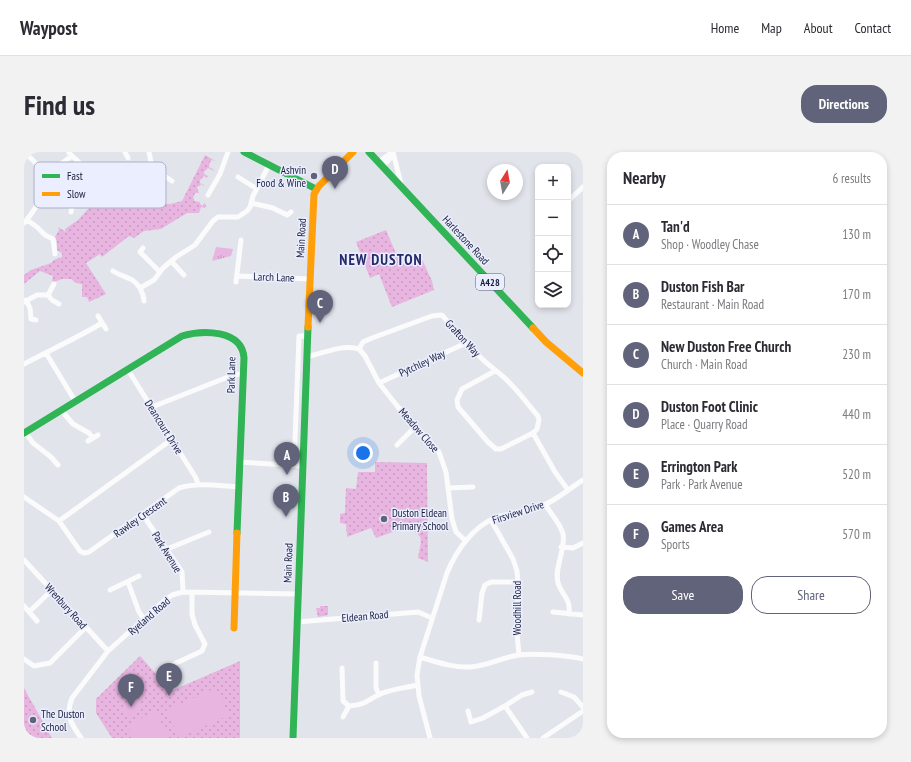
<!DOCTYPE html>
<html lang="en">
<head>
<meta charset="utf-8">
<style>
  :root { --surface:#fff; --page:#f2f2f3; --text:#2b2b33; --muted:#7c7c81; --line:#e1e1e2; --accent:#606379 }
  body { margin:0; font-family:"PT Sans Narrow",sans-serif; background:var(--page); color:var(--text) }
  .controls { position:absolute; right:12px; top:12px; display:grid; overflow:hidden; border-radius:8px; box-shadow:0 2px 6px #0003 }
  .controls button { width:36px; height:36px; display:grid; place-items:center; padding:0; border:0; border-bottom:1px solid var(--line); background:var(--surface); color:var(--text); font:20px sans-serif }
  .compass { position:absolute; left:463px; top:12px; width:36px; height:36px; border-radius:50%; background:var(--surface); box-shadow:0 2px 6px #0003; rotate:11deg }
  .you { position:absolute; left:339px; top:301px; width:14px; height:14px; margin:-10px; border:3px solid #fff; border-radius:50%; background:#1a73e8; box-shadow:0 0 0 6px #1a73e833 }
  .badge { display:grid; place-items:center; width:26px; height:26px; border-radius:50%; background:var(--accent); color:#fff; font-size:13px; font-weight:700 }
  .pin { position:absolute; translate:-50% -33px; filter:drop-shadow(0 1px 2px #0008) }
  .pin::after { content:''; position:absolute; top:21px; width:14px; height:12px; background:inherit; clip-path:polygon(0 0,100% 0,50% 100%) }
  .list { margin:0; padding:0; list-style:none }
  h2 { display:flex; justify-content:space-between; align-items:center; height:52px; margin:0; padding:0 16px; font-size:17px }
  h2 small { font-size:13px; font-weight:400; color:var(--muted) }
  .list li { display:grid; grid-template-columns:26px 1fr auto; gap:12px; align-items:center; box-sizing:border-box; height:60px; padding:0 16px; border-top:1px solid var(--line) }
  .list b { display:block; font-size:15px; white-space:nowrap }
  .list p { margin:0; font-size:13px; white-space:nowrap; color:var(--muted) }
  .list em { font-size:13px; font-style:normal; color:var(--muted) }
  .actions { display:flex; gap:8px; padding:12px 16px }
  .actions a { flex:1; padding:9px 0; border:1px solid var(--accent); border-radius:16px; text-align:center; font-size:14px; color:var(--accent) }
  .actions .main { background:var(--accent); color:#fff }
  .icon { flex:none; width:22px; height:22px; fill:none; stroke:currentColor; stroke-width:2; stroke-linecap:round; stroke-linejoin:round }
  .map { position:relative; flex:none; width:559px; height:586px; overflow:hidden; border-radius:16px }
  header { display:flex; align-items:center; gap:24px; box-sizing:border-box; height:56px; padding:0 20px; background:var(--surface); border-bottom:1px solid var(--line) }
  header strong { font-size:19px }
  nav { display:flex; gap:22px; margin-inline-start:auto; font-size:14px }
  .intro { display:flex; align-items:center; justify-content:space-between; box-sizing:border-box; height:96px; padding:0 24px }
  h1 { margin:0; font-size:28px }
  .button { padding:10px 18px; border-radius:16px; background:var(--accent); color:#fff; font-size:14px; font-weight:700 }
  main { display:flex; gap:24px; padding:0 24px }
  aside { flex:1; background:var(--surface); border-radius:16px; box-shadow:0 2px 6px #0003 }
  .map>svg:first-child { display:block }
</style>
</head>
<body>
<header>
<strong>Waypost</strong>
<nav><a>Home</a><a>Map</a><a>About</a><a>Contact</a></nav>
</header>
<div class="intro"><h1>Find us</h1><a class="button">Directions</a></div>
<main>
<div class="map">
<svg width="559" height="586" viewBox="0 0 559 586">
  <defs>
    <pattern id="grass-tufts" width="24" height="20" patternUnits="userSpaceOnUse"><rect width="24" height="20" fill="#e8b4e0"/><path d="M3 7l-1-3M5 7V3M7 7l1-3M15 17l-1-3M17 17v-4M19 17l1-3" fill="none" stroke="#c69ac1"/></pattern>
    <pattern id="park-dots" width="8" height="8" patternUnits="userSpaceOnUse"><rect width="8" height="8" fill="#e8b4e0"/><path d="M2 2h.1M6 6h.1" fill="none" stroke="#c69ac1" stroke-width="1.8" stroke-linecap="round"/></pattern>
  </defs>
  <rect width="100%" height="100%" fill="#e2e4ec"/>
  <!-- grass -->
  <path fill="url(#grass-tufts)" d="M192 95 209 97 207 104 188 109Z"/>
  <!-- park -->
  <path fill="url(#park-dots)" d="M181 3 193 10 188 8 186 10 185 15 190 18V19L184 16 180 20V22L184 24 183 26 180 24 176 28V31L180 33V34L177 32 176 34H174L173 36 175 41H171L169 46 170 47V49L176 50V52L179 54 180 51 182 53 181 56 177 55 175 61H163L137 77 120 79 110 86 105 84 78 105 76 102 62 111 82 142 65 150 63 145H58V132L52 131 47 127H38L30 130 28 129 29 124 16 119 0 132V123L7 118 27 111 30 108 38 105V101L33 98V90L31 85 35 78 34 75 42 80 41 77 54 68 84 35 83 30 92 23 99 31 122 41 138 51 146 52 158 49Z
    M362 78 377 113 397 105 408 129 410 138 368 155 355 122 346 126 332 90Z
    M351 310 403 311 404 410 394 406C397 386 402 385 382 375L352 386 347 376 323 385 322 372 316 371V362L321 361 322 336 332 337 334 320H351Z
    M296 454H304V463L294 465 292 456H296Z
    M116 504 147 539 216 509V586H88L72 561V547Z
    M0 536 28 586H0Z"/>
  <!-- pitch -->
  <path fill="#e8b4e0" d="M354 96 359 107 352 110 348 99Z
    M192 536 205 563 155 586 142 558Z
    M112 546 118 555 103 565 97 556Z
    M132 559 145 586H109L103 573Z"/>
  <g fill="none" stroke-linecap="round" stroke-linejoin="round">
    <!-- street -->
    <path stroke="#fbfbfc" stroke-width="5" d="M101 0 104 6
      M125 0 128 16 148 29
      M369 0 377 32
      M0 1C29 20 20 49 0 71
      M45 1 59 14 68 19 73 29
      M355 10 368 0
      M358 13C364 11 367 6 369 0
      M16 20 35 13 48 4
      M214 25 233 37
      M71 33 73 29 78 28
      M184 43 196 22 204 0
      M17 46C21 47 25 49 29 49 40 49 41 42 48 55L47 60
      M544 49 559 35
      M227 51 249 56 263 63 267 60
      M3 68 13 75 21 83 29 87 31 102
      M119 96 116 100 136 120
      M147 109 160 123
      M89 119C101 127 107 123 116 136L130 128 139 116 152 105 171 93 189 69 194 65H214L223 59 226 55 229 44 245 13
      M213 124 286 127
      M212 130 217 88
      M30 132 24 143 28 148 35 152
      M116 136 119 143 120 149
      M2 148 6 156 7 167 12 168
      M0 150 13 143H24
      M74 164 82 177
      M335 197 339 190 348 186 408 164 417 163 419 164C436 186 455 206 476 222 490 233 502 250 514 264L515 268 513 277 509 281 477 297H472L464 290 434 255 433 248 438 237 471 219
      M335 197 341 204 355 231 374 255 415 300 422 320 428 367 432 380 442 389
      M22 201 51 249
      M283 205C299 201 319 192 335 197
      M0 212C26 198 53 186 78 171
      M104 218 172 326 174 333
      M355 231 442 191
      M128 255 209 223 218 222
      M37 258 49 272 65 281 69 286
      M1 280 9 291 27 305 34 313
      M509 281 531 320 544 338
      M147 288 35 369 56 399 60 401 65 400 155 336C174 330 196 334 215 335
      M64 289 74 283
      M373 293 392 274
      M216 310 279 314
      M270 313 275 184H283
      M424 336 449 335
      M0 345 35 369
      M521 352C526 361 537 372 539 382 542 397 530 415 534 431 538 444 547 446 545 462
      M119 363 158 420 159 440
      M467 368 489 407 493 419 494 430 493 481 495 503
      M537 395 549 396 559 391
      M143 397 185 380
      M0 408 84 499
      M104 430 115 460 120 467
      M86 438 115 424
      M0 454 13 469
      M5 460 28 438
      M529 460 559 463
      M455 468 458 441 461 433 467 430H494
      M273 470 394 460 408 466
      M396 505C413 510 429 516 447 515 464 514 479 505 495 503 510 501 543 503 559 507
      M0 507 10 514 26 511 61 476
      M352 511V536L355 543
      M318 516 319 549 325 554
      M135 519 178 499 181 492 171 473 168 462V440
      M537 540 550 545 559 555
      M481 554 498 543 508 540
      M444 559 447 570 459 566 481 554 503 586
      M319 565 325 554C342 553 343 548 356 542 368 537 381 536 393 533
      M57 586C47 571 41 564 48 546L84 499 141 448 148 443 159 440 274 442
      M406 586 395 544 393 523 396 505 423 421C432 399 449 374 473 365 488 360 505 360 520 353 534 347 546 336 559 328
      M519 586 559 559"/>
    <!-- fast -->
    <path stroke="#30b455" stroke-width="7" d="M220 0 292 37
      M345 0 509 176
      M0 281 158 184C178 178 218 177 220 206L213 381
      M269 586 284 175"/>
    <!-- slow -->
    <path stroke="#ff9f0a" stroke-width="7" d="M284 175 290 42 295 34 329 0
      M509 176 522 190 559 221
      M210 476 213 381"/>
  </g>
  <!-- markers -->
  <g fill="#606379" stroke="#eaeefe" stroke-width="1.5">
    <circle cx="290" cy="24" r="4"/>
    <circle cx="360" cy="367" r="4"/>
    <circle cx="9" cy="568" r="4"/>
  </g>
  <g text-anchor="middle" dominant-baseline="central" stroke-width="3" stroke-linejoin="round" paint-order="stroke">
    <!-- shield labels -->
    <rect fill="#eaeefe" stroke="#585c76" stroke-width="1" x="452" y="122" width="28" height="16" rx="3"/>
    <g font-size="10" font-weight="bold" fill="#1a1e3b">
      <text x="466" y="130">A428</text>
    </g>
    <!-- poi labels -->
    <g font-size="11" fill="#1a1e3b" stroke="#eaeefe" text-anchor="start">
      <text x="282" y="18" text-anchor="end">Ashvin<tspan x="282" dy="13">Food &amp; Wine</tspan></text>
      <text x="368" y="361">Duston Eldean<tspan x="368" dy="13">Primary School</tspan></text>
      <text x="17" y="562">The Duston<tspan x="17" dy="13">School</tspan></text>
    </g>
    <!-- street labels -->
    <g font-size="11" fill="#1a1e3b" stroke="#eaeefe">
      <text transform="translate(277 86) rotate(-87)">Main Road</text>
      <text transform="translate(442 88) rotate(47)">Harlestone Road</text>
      <text transform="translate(250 125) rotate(2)">Larch Lane</text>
      <text transform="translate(439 186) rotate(47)">Grafton Way</text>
      <text transform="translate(398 211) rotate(-25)">Pytchley Way</text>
      <text transform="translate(207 223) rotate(-89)">Park Lane</text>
      <text transform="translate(140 275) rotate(58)">Deancourt Drive</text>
      <text transform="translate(395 278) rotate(49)">Meadow Close</text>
      <text transform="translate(494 360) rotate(-18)">Firsview Drive</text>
      <text transform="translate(116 365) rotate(-35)">Rawley Crescent</text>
      <text transform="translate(143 400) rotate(58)">Park Avenue</text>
      <text transform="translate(264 411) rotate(-88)">Main Road</text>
      <text transform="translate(42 454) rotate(48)">Wrenbury Road</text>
      <text transform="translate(493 456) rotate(-90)">Woodhill Road</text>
      <text transform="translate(125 464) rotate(-41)">Ryeland Road</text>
      <text transform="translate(341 464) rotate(-5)">Eldean Road</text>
    </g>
    <!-- district labels -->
    <g font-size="15" font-weight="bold" letter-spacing="1" fill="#252968" stroke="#eaeefe">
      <text x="357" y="107">NEW DUSTON</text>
    </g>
  </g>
  <!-- legend -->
  <rect x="10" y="10" width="132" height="46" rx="6" fill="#eaeefe" stroke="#acb0c4" stroke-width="1"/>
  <rect x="18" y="22" width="18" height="4" fill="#30b455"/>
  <rect x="18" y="40" width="18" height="4" fill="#ff9f0a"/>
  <g font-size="11" fill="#1a1e3b">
    <text x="43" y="28">Fast</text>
    <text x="43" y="46">Slow</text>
  </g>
</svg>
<div class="controls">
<button>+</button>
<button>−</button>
<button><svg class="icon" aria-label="locate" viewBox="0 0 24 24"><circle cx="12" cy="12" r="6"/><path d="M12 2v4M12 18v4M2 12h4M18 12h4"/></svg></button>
<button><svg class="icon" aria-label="layers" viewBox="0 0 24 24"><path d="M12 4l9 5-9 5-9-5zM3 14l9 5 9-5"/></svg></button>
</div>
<svg class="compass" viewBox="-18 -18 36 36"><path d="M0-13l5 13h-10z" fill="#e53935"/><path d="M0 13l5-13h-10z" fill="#7c7c81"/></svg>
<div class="you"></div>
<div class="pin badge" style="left:263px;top:323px">A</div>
<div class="pin badge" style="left:262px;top:365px">B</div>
<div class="pin badge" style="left:296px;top:171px">C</div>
<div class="pin badge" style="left:311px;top:37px">D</div>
<div class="pin badge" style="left:145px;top:544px">E</div>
<div class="pin badge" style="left:107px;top:555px">F</div>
</div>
<aside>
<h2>Nearby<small>6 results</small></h2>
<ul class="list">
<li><span class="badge">A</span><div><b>Tan'd</b><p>Shop · Woodley Chase</p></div><em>130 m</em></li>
<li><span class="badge">B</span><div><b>Duston Fish Bar</b><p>Restaurant · Main Road</p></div><em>170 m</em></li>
<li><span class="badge">C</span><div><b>New Duston Free Church</b><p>Church · Main Road</p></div><em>230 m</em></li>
<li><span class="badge">D</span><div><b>Duston Foot Clinic</b><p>Place · Quarry Road</p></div><em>440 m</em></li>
<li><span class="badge">E</span><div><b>Errington Park</b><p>Park · Park Avenue</p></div><em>520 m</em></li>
<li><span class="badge">F</span><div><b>Games Area</b><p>Sports</p></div><em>570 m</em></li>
</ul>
<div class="actions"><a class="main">Save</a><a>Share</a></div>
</aside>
</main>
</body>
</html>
